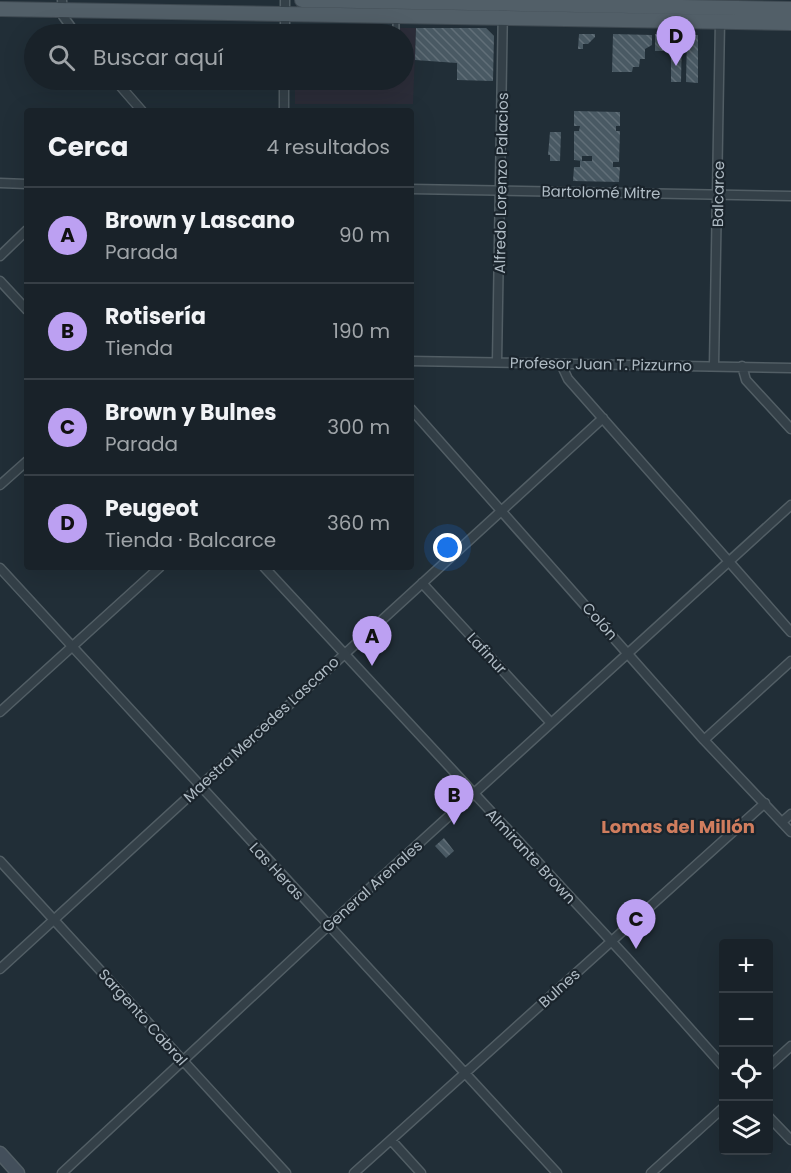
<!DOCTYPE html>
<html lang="es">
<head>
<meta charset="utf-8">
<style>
  :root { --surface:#192229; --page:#222a31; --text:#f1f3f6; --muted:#9fa4a8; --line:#373f46; --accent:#bca0f2 }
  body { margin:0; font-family:Poppins,sans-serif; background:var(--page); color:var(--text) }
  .controls { position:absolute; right:18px; bottom:18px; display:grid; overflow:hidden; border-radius:6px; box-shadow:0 6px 24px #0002 }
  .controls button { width:54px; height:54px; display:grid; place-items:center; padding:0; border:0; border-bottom:2px solid var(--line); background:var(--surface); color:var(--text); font:30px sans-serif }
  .you { position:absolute; left:448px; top:548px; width:21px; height:21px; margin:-15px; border:4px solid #fff; border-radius:50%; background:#1a73e8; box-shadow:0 0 0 9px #1a73e833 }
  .badge { display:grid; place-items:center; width:39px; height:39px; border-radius:50%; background:var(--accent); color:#111; font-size:20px; font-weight:700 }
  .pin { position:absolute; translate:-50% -50px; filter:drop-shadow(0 2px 3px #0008) }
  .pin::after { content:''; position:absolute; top:32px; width:21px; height:18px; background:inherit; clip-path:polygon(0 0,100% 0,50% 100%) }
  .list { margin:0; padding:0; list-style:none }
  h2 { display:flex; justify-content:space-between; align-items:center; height:78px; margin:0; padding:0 24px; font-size:26px }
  h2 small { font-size:20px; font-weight:400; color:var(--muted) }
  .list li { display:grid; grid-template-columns:39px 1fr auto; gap:18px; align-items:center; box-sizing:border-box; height:96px; padding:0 24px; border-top:2px solid var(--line) }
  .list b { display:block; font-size:22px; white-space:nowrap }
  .list p { margin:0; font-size:20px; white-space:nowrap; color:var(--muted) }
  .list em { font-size:20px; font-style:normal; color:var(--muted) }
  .icon { flex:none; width:33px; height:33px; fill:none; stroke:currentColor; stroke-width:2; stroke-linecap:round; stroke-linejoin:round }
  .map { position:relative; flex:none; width:791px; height:1173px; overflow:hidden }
  .search { position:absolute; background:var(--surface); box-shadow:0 6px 24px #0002; left:24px; top:24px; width:390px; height:66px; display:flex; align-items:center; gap:15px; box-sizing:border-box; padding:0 21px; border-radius:33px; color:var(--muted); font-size:22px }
  .panel { position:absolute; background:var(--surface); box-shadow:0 6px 24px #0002; left:24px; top:108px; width:390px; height:462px; border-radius:6px }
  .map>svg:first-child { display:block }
</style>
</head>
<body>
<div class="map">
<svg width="791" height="1173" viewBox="0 0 791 1173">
  <defs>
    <pattern id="building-back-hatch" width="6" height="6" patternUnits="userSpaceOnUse" patternTransform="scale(1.5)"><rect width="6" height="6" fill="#495963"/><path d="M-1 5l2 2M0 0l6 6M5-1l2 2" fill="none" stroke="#616f78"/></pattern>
  </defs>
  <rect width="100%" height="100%" fill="#212e37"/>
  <!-- medical -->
  <path fill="#2c2d39" d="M303 27 416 28 413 104H295V80H404V34H296Z"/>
  <!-- building -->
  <path fill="url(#building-back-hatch)" d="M128 27H138V34H128Z
    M249 27 270 28 275 34H249Z
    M416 28H486L494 36 493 81 457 80V63L415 60Z
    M153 29 165 30V34H153Z
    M579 34H595V37L588 44H583V49H578Z
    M613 34 652 35V45L645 49V59H640L639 67H633L632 72H612Z
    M655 34 682 35 681 82H671V51H655Z
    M687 35H698V83L686 82Z
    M574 111 620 112V126H616V131H620L619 162H613V167H620L619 182 573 181 574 167H580V161H592V156H582V161L574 160V131H579L580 126H574Z
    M550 132H561L560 161H550V155H548Z
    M444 838 454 851 446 858 435 846Z"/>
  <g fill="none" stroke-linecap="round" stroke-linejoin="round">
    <defs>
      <path id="lane" d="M396 34V17"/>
      <path id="street" d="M62 0 63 16 76 34
        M285 34V0
        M115 80 142 111
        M284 111V80
        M0 183 27 184
        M411 189 791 196
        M0 256 27 230
        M0 281 27 310
        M411 361 791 368
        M497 362 503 3
        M561 364 568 379 791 632
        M714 366 720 21
        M742 366 746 380 791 429
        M411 409 704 740 791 832
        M0 485 27 461
        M264 567 626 957 724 1067
        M0 568 557 1173
        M422 583 551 723
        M0 712 160 567
        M704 740 791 661
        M782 822 791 814
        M0 861 286 1173
        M0 969 603 418
        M768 1067 791 1046
        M768 1116 791 1140
        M391 1140 421 1173
        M62 1173 328 926 791 505
        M354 1173 765 803
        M651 1173 724 1107"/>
      <path id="secondary" d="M0 1153 18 1173"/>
      <path id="primary" d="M302 0 791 9
        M0 9 791 23"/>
    </defs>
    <!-- lane casing -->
    <use href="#lane" stroke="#525e65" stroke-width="8"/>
    <!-- street casing -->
    <use href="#street" stroke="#525e65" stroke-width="11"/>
    <!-- secondary casing -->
    <use href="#secondary" stroke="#525e65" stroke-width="15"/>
    <!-- primary casing -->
    <use href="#primary" stroke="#3e4951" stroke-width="16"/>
    <!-- lane -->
    <use href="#lane" stroke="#344048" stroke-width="4.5"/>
    <!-- street -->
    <use href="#street" stroke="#344048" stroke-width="8"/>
    <!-- secondary -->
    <use href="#secondary" stroke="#434f5b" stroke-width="12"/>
    <!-- primary -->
    <use href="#primary" stroke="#525f68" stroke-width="14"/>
  </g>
  <g text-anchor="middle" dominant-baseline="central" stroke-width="4.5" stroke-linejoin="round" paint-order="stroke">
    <!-- street labels -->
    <g font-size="15" fill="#afbbc4" stroke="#1a242c">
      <text transform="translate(501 183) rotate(-89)">Alfredo Lorenzo Palacios</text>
      <text transform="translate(601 192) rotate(1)">Bartolomé Mitre</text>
      <text transform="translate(718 194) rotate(-89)">Balcarce</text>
      <text transform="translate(601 364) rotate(1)">Profesor Juan T. Pizzurno</text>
      <text transform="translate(600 621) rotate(48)">Colón</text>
      <text transform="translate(487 653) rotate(47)">Lafinur</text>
      <text transform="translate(261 729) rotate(-43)">Maestra Mercedes Lascano</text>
      <text transform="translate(531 856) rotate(47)">Almirante Brown</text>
      <text transform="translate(277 871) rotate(47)">Las Heras</text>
      <text transform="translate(372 886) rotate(-42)">General Arenales</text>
      <text transform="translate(559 988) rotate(-42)">Bulnes</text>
      <text transform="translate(143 1017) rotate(48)">Sargento Cabral</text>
    </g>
    <!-- quarter labels -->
    <g font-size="18" font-weight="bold" fill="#d07d5e" stroke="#1a242c">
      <text x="678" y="826">Lomas del Millón</text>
    </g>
  </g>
</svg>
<div class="controls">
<button>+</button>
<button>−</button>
<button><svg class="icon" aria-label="locate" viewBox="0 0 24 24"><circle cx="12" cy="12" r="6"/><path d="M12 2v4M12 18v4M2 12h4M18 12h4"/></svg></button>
<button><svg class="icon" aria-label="layers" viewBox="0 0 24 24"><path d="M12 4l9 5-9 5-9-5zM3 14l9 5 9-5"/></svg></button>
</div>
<div class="you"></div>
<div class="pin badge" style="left:372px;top:666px">A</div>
<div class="pin badge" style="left:454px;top:825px">B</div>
<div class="pin badge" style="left:636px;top:949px">C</div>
<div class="pin badge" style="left:676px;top:66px">D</div>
<div class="search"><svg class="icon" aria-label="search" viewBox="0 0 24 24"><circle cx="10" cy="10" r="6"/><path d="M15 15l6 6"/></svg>Buscar aquí</div>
<section class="panel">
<h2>Cerca<small>4 resultados</small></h2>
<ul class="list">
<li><span class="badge">A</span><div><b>Brown y Lascano</b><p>Parada</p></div><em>90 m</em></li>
<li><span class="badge">B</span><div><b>Rotisería</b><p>Tienda</p></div><em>190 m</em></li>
<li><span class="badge">C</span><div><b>Brown y Bulnes</b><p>Parada</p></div><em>300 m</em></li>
<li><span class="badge">D</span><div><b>Peugeot</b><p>Tienda · Balcarce</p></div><em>360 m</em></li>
</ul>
</section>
</div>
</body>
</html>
